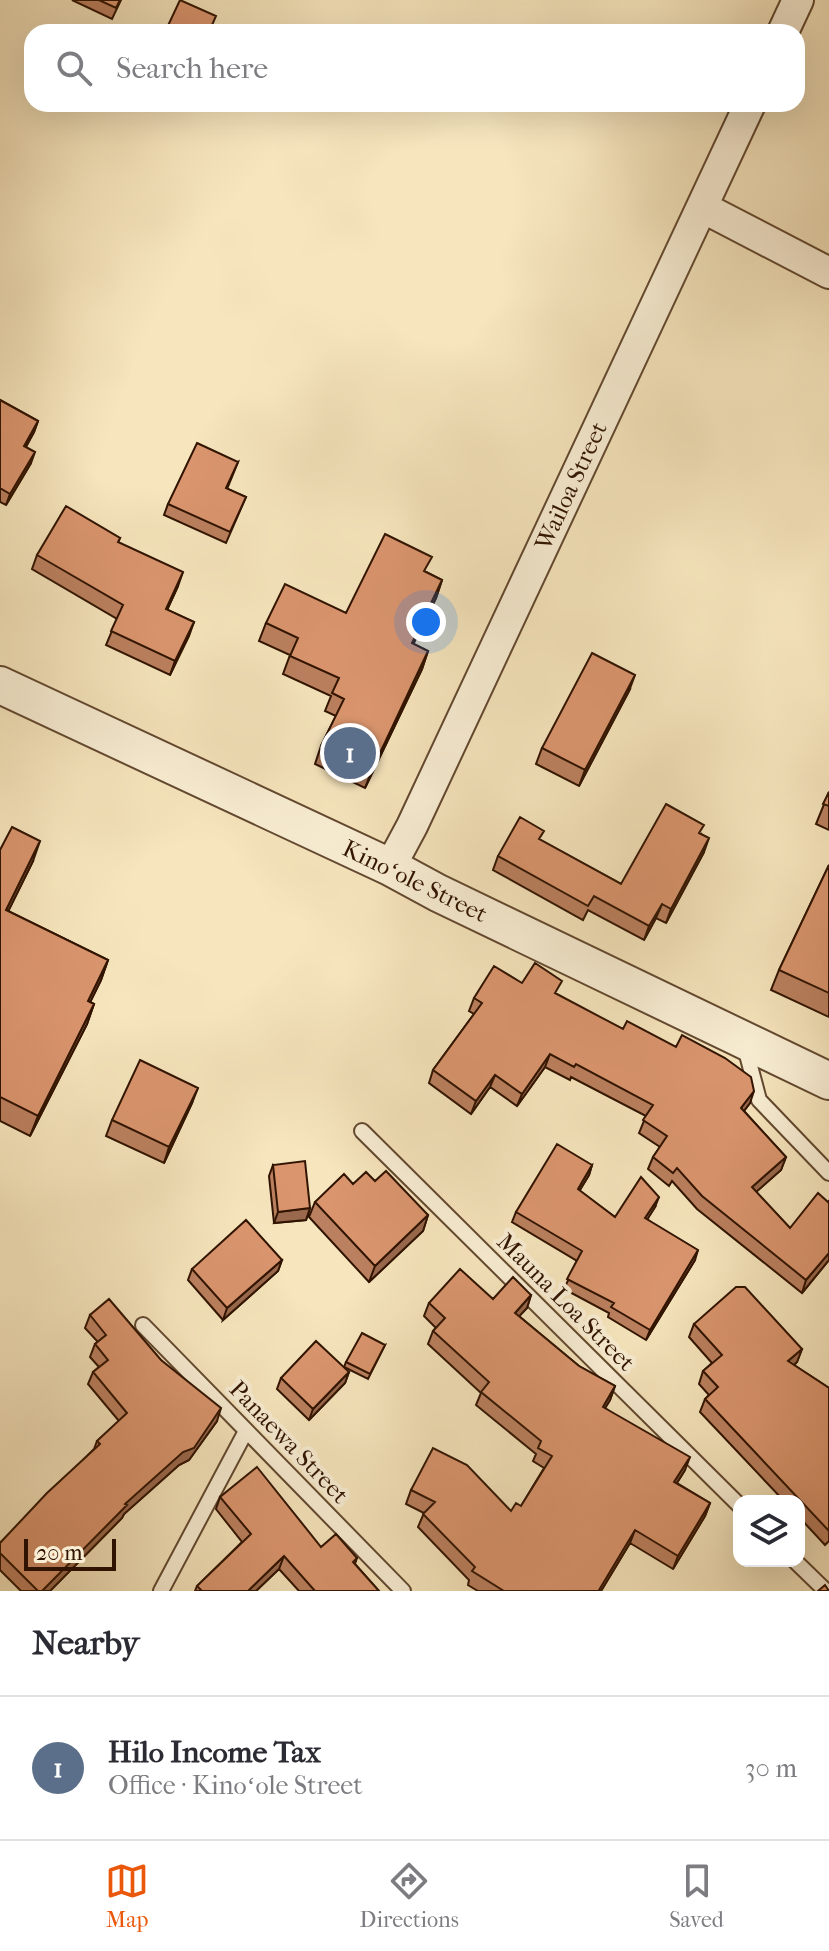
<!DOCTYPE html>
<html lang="en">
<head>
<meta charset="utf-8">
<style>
  :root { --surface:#fff; --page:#f2f2f3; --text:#2b2b33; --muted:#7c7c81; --line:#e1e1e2; --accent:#ea580c }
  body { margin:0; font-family:"IM FELL French Canon",serif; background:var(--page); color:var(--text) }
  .controls { position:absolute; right:24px; bottom:24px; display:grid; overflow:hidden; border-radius:16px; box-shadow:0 8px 32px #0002 }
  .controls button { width:72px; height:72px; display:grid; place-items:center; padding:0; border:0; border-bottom:2px solid var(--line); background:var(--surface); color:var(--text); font:40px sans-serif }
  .scale { position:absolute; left:24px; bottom:20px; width:92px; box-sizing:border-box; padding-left:8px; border:4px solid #301300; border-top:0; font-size:22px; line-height:28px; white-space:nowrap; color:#301300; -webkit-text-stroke:6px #f9eed4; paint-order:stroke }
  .you { position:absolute; left:426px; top:622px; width:28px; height:28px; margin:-20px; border:6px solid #fff; border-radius:50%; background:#1a73e8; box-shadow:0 0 0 12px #1a73e833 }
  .badge { display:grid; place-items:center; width:52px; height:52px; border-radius:50%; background:var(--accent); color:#fff; font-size:26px; font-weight:700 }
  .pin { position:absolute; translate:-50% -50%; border:4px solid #fff; box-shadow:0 2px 8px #0006 }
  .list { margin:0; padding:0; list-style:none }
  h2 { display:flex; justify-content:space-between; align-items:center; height:104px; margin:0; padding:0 32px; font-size:34px }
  h2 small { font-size:26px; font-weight:400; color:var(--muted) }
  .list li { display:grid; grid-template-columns:52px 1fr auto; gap:24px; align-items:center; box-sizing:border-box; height:144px; padding:0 32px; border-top:2px solid var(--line) }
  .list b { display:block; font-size:30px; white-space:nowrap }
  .list p { margin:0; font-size:26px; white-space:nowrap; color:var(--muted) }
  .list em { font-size:26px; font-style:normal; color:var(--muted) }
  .icon { flex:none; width:44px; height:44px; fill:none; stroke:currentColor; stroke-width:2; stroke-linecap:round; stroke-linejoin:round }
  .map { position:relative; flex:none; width:829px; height:1591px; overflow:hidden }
  .search { position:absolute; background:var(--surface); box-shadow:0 8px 32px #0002; left:24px; right:24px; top:24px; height:88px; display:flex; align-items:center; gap:20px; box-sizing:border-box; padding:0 28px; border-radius:24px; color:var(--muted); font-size:30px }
  .sheet { height:248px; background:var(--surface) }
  nav { display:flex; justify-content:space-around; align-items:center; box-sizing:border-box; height:112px; border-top:2px solid var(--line); background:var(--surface); font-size:22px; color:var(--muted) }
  nav a { display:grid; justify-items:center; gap:4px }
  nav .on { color:var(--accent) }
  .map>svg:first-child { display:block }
</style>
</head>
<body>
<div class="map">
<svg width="829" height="1591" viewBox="0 0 829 1591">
  <rect width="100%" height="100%" fill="#f6e5bd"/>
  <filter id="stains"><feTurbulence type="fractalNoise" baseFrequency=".0025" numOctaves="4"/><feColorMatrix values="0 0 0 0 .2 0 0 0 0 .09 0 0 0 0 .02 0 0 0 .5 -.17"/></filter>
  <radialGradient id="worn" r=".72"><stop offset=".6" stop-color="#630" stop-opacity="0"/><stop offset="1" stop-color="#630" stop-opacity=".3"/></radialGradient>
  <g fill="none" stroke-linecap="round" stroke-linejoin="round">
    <defs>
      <path id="service" d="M745 1047 759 1100 829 1173
        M362 1131 739 1505
        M143 1325 403 1591
        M795 1561 826 1591
        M161 1591 246 1431"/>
      <path id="minor" d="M783 32 798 0
        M702 207 829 273
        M390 867 412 826 750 104"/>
      <path id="tertiary" d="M0 685 390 867 438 893 829 1081"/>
    </defs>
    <!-- service casing -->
    <use href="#service" stroke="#62482f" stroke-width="18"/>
    <!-- minor casing -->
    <use href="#minor" stroke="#62482f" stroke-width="34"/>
    <!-- tertiary casing -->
    <use href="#tertiary" stroke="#62482f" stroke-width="40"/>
    <!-- service -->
    <use href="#service" stroke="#f9eed4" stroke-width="14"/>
    <!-- minor -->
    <use href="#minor" stroke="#f9eed4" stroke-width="30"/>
    <!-- tertiary -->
    <use href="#tertiary" stroke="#f9eed4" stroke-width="36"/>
  </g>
  <!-- wall -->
  <path fill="#bb805f" stroke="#301300" stroke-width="2" d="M72 0H121L112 19Z
    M0 400 38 421 34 432 26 447 31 463 6 505 0 502Z
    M238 462 227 489 246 497 226 543 164 515 168 504Z
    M120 538 118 543 178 586 167 610 194 622 170 675 106 645 117 619 32 569 37 555Z
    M426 572 442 580 436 598 413 644 428 651 422 669 365 788 315 764 321 746 336 716 325 711 331 696 283 674 290 655 259 641 266 623 346 613Z
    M629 691 579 786 536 764 542 748Z
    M829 792V830L816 824Z
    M701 834 704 852 666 923 656 918 644 940 588 910 583 920 493 870 498 856 540 840 621 884Z
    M0 850 33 861 8 911 108 960 101 980 90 1002 94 1004 87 1024 30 1136 0 1121Z
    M829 865V1017L771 990 779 970Z
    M522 983 557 995 750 1103 744 1111 786 1157 781 1170 756 1192 790 1228 829 1201V1260L802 1293 697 1209 672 1181 669 1186 648 1169 653 1157 660 1147 639 1133 646 1116 571 1077 570 1080 545 1067 517 1106 490 1087 471 1114 429 1083 433 1070 474 1014 469 1011 474 998Z
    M192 1103 164 1163 106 1136 112 1120Z
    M273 1165 310 1208 306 1220 274 1223 269 1176Z
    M592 1165 589 1175 579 1191 615 1217 655 1207 647 1219 695 1260 646 1340 608 1317 609 1313 564 1289 577 1261 512 1222 516 1212Z
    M375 1181 428 1215 423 1231 369 1282 309 1217 315 1202 353 1184Z
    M282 1260 278 1271 223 1320 188 1280 192 1269Z
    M531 1295 527 1308 519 1316 579 1366 615 1386 610 1400 605 1408 685 1470 677 1483 710 1503 705 1516 673 1569 630 1543 601 1591H478L468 1585 469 1580 418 1527 424 1513 406 1504 411 1490 511 1511 521 1506 544 1468 533 1461 536 1454 476 1405 481 1393 428 1344 433 1331 436 1328 424 1316 429 1303Z
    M90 1315 161 1360 217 1421 189 1460 179 1465 124 1514 122 1518 50 1591H21L0 1570V1543L94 1449 97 1441 119 1421 88 1384 93 1372 99 1367 90 1357 95 1344 98 1342 85 1328Z
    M694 1324 802 1349 797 1362 794 1365 829 1388V1541L825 1545 799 1517V1501H784L700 1412 705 1399 709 1395 699 1384 703 1371 712 1363 689 1337Z
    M385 1345 368 1379 344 1367 346 1362Z
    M349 1372 345 1383 309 1420 277 1389 281 1378Z
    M220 1497 321 1547 357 1558 355 1564 379 1591H299L279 1569 256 1591H195L197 1586 242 1542 216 1509Z"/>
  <!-- shaded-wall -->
  <path fill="#99684d" stroke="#301300" stroke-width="2" d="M38 421 34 432 20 457 24 446Z
    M35 452 31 463 6 505 10 494Z
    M183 572 178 586 161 623 166 609Z
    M442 580 436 598 405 661 412 643Z
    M194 622 189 636 170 675 175 661Z
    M428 651 422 669 365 788 372 770Z
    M635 675 629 691 579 786 585 770Z
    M709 838 704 852 666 923 671 909Z
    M40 841 33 861 0 928 6 910Z
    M662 904 656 918 644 940 649 926Z
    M108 960 101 980 81 1021 88 1001Z
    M94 1004 87 1024 30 1136 38 1116Z
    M550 1054 545 1067 517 1106 522 1094Z
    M495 1075 490 1087 471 1114 476 1101Z
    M198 1088 192 1103 164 1163 169 1147Z
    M754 1091 750 1103 737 1120 741 1108Z
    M786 1157 781 1170 747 1200 752 1187Z
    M592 1165 589 1175 574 1200 578 1189Z
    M659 1197 655 1207 642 1228 645 1218Z
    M310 1208 306 1220 274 1223 278 1212Z
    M428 1215 423 1231 369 1282 375 1266Z
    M698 1250 695 1260 646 1340 650 1330Z
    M829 1253V1260L802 1293 806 1280Z
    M282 1260 278 1271 223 1320 227 1308Z
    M531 1295 527 1308 510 1326 515 1313Z
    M802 1349 797 1362 784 1375 788 1361Z
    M349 1372 345 1383 309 1420 313 1409Z
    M615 1386 610 1400 598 1420 603 1407Z
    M221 1408 217 1421 189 1460 179 1465 124 1514 122 1518 50 1591H42L125 1504Z
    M690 1457 685 1470 669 1495 674 1482Z
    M710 1503 705 1516 673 1569 678 1556Z
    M635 1530 630 1543 601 1591H598Z
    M284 1556 279 1569 256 1591H248Z"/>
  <!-- building -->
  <path fill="#da956e" stroke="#301300" stroke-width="2" d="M99 0H120L116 8Z
    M180 0 216 16 209 32H165Z
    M0 400 38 421 24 446 35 452 10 494 0 488Z
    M197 443 238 462 226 488 246 497 230 532 168 504Z
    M66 506 120 538 118 542 183 572 166 609 194 622 175 661 111 631 123 605 37 555Z
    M385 534 432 557 424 571 442 580 412 643 428 651 372 770 321 746 344 699 332 693 339 678 290 656 298 638 266 623 285 584 346 613Z
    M592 653 635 675 585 770 542 748Z
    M829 792V806L823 804Z
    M666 804 704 825 699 833 709 838 671 909 662 904 649 926 594 896 588 906 498 856 520 817 544 831 539 839 621 884Z
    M12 827 40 841 6 910 108 960 88 1001 94 1004 38 1116 0 1097V850Z
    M829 865V993L779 970Z
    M535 963 562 981 555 993 623 1029 627 1021 676 1047 682 1035 725 1058 751 1077 754 1091 741 1108 786 1157 752 1187 790 1228 818 1193 828 1202 829 1201V1253L806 1280 702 1196 677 1168 673 1173 653 1157 667 1136 643 1120 653 1105 576 1064 574 1067 550 1054 522 1094 495 1075 476 1101 433 1070 482 1003 474 998 494 966 522 983Z
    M140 1060 198 1088 169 1147 112 1120Z
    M557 1144 592 1165 578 1189 615 1217 641 1177 659 1197 645 1218 698 1250 650 1330 611 1307 614 1303 567 1279 582 1251 516 1212Z
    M305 1161 310 1208 278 1212 273 1165Z
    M386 1171 428 1215 375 1266 315 1202 344 1174 353 1184 366 1172 375 1181Z
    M246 1220 282 1260 227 1308 192 1269Z
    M460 1269 493 1299 513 1277 531 1295 515 1313 579 1366 615 1386 603 1407 690 1457 674 1482 710 1503 678 1556 635 1530 599 1590 600 1591H504L472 1571 475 1567 423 1514 435 1502 411 1490 433 1448 467 1465 511 1511 516 1503 521 1506 552 1456 538 1448 541 1441 481 1392 489 1382 433 1331 445 1318 429 1303Z
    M736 1287H745L802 1349 788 1361 829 1388V1531L705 1399 718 1387 703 1371 722 1355 694 1324Z
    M109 1299 161 1360 221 1408 194 1448 183 1452 125 1504 127 1505 42 1591H38L0 1553V1543L47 1493 100 1444 97 1441 127 1413 93 1372 108 1360 95 1344 106 1335 90 1315Z
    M362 1333 385 1345 370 1374 346 1362Z
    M316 1341 349 1372 313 1409 281 1378Z
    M257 1467 321 1547 336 1534 357 1558 353 1562 379 1591H315L284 1556 248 1591H202L197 1586 251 1534 220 1497Z
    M825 1585 829 1591H818Z"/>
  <g text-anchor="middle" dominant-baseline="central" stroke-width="8" stroke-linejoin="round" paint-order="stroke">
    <!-- street labels -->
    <g font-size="24" fill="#301300" stroke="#f9eed4">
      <text transform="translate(571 486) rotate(-65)">Wailoa Street</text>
      <text transform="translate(415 881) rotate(26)">Kinoʻole Street</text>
      <text transform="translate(566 1302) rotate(45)">Mauna Loa Street</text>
      <text transform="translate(289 1442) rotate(46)">Panaewa Street</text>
    </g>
  </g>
  <rect width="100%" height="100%" filter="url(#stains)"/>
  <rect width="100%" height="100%" fill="url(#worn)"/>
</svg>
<div class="controls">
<button><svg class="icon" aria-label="layers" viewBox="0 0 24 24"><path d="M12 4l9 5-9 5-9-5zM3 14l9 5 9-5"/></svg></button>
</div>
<div class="scale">20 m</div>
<div class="you"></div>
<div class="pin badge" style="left:350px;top:753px;background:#5c6f8a">1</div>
<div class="search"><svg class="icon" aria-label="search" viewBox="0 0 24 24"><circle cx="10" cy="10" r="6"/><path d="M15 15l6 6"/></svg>Search here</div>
</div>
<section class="sheet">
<h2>Nearby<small></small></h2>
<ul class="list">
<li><span class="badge" style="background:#5c6f8a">1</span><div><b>Hilo Income Tax</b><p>Office · Kinoʻole Street</p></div><em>30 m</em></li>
</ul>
</section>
<nav>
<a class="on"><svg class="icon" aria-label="map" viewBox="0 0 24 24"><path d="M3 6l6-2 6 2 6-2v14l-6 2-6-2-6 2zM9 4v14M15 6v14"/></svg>Map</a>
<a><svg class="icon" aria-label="directions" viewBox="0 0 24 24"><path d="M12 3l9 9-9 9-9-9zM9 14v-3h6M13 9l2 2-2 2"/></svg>Directions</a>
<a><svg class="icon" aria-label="saved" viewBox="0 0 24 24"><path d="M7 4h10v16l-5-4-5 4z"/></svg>Saved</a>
</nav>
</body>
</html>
